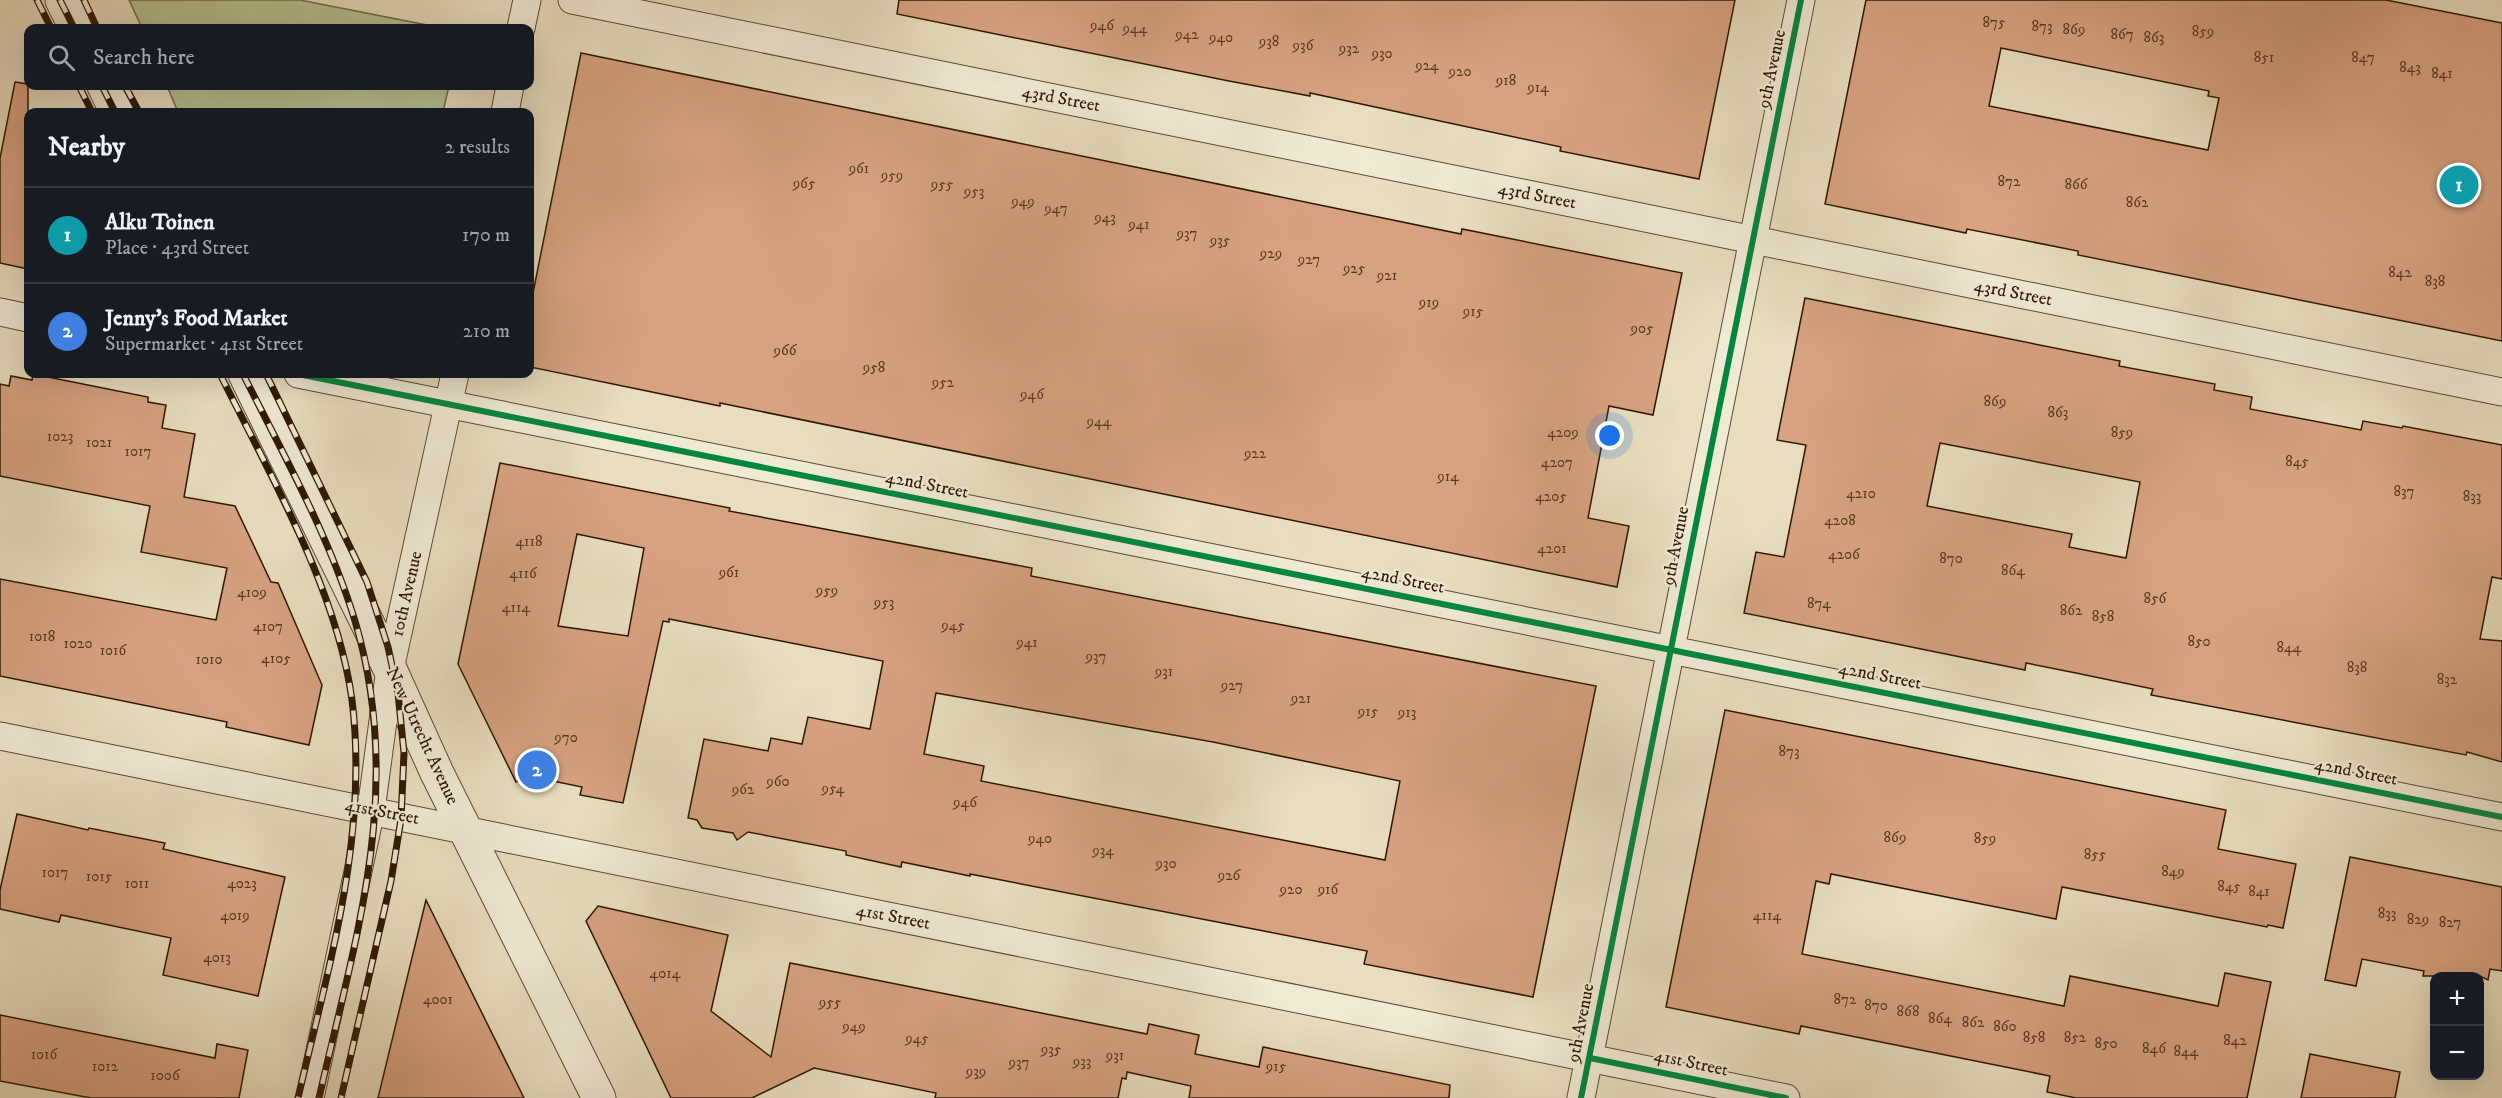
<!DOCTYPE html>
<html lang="en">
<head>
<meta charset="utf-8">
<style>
  :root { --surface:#171b24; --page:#242831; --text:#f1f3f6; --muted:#9ea1a6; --line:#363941; --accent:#0f766e }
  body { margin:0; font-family:"IM FELL DW Pica",serif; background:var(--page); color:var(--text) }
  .controls { position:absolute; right:18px; bottom:18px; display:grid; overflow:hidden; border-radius:12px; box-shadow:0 6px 24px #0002 }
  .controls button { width:54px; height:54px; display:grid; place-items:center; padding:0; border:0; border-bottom:2px solid var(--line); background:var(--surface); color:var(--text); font:30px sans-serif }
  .you { position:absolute; left:1610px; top:436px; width:21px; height:21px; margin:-15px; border:4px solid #fff; border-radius:50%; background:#1a73e8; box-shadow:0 0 0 9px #1a73e833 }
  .badge { display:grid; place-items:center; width:39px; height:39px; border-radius:50%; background:var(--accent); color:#fff; font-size:20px; font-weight:700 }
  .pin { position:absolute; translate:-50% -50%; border:3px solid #fff; box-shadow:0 2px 6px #0006 }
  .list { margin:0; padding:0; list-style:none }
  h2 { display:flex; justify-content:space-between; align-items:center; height:78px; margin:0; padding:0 24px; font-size:26px }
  h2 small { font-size:20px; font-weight:400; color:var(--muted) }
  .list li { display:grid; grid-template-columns:39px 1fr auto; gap:18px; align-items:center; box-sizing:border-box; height:96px; padding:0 24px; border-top:2px solid var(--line) }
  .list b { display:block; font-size:22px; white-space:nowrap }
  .list p { margin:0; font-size:20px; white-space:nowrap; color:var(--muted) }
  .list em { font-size:20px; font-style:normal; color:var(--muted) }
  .icon { flex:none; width:33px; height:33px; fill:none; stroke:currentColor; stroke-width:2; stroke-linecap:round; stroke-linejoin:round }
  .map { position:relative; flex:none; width:2502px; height:1098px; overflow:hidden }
  .search { position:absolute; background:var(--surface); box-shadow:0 6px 24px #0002; left:24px; top:24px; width:510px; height:66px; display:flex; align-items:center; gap:15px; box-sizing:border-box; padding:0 21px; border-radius:12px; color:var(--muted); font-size:22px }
  .panel { position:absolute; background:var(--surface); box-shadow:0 6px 24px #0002; left:24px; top:108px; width:510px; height:270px; border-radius:12px }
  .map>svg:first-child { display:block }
</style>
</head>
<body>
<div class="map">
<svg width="2502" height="1098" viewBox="0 0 2502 1098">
  <rect width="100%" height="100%" fill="#e8debf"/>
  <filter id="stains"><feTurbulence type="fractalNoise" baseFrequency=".00333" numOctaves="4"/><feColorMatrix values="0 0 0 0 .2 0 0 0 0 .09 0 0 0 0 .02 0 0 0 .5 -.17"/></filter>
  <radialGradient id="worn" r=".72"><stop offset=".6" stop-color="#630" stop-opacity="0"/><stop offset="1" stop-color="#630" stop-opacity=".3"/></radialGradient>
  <!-- green -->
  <path fill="#b6c191" stroke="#726c48" stroke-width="1.5" d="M129 0H300L432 26 434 28H142Z
    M167 86H449L443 112H178Z"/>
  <!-- building -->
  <path fill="#d7a280" stroke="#2e1700" stroke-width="1.5" fill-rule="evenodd" d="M899 0H1735L1699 179 1560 151 1561 147 1310 93V96L1229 81 897 14Z
    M1866 0H2386L2502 23V341L2078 255V251L1967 229 1966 233 1825 204ZM2001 48 2209 91 2208 96 2219 98 2208 150 1989 106Z
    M581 53 1461 234 1462 229 1682 273 1653 415 1609 406 1588 518 1629 526 1617 587 720 403V406L530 367V308Z
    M15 82 28 84V269L0 263V158Z
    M1805 298 2120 361 2119 366 2215 384 2214 390 2252 397 2250 409 2361 430 2363 421 2402 428 2403 426 2502 445V579L2492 577 2480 639 2502 641V762L2467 752 2466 755 2151 695 2153 689 2076 673 2026 663 2025 670 1744 613 1756 552 1784 557 1806 445 1777 440ZM1940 443 2140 482 2126 558 2069 547 2072 534 1927 506Z
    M33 374 148 397V402L166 405 162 428 195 434 184 497 235 506 271 582 278 583 322 685 309 745 226 727 227 722 0 676V579L216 620 227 568 141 552 150 506 0 476V384L9 386 11 376 32 380Z
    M500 463 730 508 729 511 1032 568 1031 576 1596 686 1533 997 1364 964 1367 951 1269 932 970 874V876L902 862 901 867 846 855V851L748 832 737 840 733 833 702 828 697 820 688 818 704 739 768 751 771 738 802 744 808 717 870 729 883 661 669 619V622L663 621 623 803 580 795 582 787 529 776 516 782 458 664ZM577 534 644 548 628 636 558 626ZM936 693 1213 742 1400 781 1385 860 981 781 984 766 924 754Z
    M1725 710 2226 810 2218 849 2296 864 2283 928 2268 925 2267 927 2062 887 2056 919 1831 874 1829 884 1816 881 1802 954 2064 1006 2070 976 2218 1006 2225 973 2271 982 2247 1098H2076L2047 1092 2050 1076 1801 1026 1799 1034 1666 1007Z
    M17 814 88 830 89 828 165 843 163 849 285 877 258 996 163 975 171 938 61 915 59 922 0 909V890Z
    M2350 857 2502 887V971L2490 969 2488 980 2480 976H2423L2424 971 2362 959 2356 986 2325 980Z
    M426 900 524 1098H378Z
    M598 906 728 935 711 1011 771 1057 790 963 1147 1034 1149 1024 1199 1035 1195 1054 1259 1067 1263 1047 1450 1085 1449 1098H1189L1191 1086 1127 1072 1126 1079 1122 1078 1118 1098H935L936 1093 814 1068 752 1098H671L586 921Z
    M0 1015 215 1058 217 1044 248 1050 239 1098H91L0 1081Z
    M2310 1054 2400 1072 2395 1098H2301Z"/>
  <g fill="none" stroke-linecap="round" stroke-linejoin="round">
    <defs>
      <path id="minor" d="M572 0 2502 392
        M521 28 527 0
        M505 112 510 86
        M0 312 28 318
        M298 374 2502 817
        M0 736 1786 1098
        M310 1098 371 810 390 669 455 374
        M1581 1098 1801 0"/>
      <path id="tertiary" d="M62 0 76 28
        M104 86 117 112
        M245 374 390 669 437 773 599 1098"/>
    </defs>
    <!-- minor casing -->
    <use href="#minor" stroke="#5c4930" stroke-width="29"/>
    <!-- tertiary casing -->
    <use href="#tertiary" stroke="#5c4930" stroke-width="35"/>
    <!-- minor -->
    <use href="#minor" stroke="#f0ead5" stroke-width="27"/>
    <!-- tertiary -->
    <use href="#tertiary" stroke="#f0ead5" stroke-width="33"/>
    <defs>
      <path id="rail" d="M37 0 51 28
        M60 0 74 28
        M84 0 97 28
        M79 86 92 112
        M102 86 115 112
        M125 86 139 112
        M220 374C269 473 337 589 352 700 369 836 328 968 298 1098
        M243 374C283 454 329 535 355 621 405 789 356 935 319 1098
        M266 374 367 582 388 647 398 693 404 753 401 819 391 881 341 1098"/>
    </defs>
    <!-- rail casing -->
    <use href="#rail" stroke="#2e1700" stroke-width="7"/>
    <!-- rail -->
    <use href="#rail" stroke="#f0ead5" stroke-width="4.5" stroke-dasharray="14" stroke-linecap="butt"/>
    <defs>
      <path id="cycleway" d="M298 374 2502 817
        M1590 1058 1786 1098
        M1581 1098 1801 0"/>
    </defs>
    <!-- cycleway casing -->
    <use href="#cycleway" stroke="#f0ead5" stroke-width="10"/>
    <!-- cycleway -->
    <use href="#cycleway" stroke="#00873e" stroke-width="6"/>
  </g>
  <g text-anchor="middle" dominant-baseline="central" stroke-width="4.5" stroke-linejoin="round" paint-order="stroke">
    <!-- number labels -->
    <g font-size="15" fill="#583a20">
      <text x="1994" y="22">875</text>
      <text x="1102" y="25">946</text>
      <text x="2042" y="26">873</text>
      <text x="1135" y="28">944</text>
      <text x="2074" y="29">869</text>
      <text x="2203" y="31">859</text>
      <text x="1187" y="34">942</text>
      <text x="2122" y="34">867</text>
      <text x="1221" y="37">940</text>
      <text x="2154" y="37">863</text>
      <text x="1269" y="41">938</text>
      <text x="1303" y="45">936</text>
      <text x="1349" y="48">932</text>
      <text x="1382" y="53">930</text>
      <text x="2264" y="57">851</text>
      <text x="2363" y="57">847</text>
      <text x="1427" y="65">924</text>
      <text x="2410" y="67">843</text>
      <text x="1460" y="71">920</text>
      <text x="2442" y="73">841</text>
      <text x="1506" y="80">918</text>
      <text x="1538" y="87">914</text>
      <text x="859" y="168">961</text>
      <text x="892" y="175">959</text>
      <text x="2009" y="181">872</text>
      <text x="804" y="183">965</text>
      <text x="942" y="184">955</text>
      <text x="2076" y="184">866</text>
      <text x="974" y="191">953</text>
      <text x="1023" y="201">949</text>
      <text x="2137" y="202">862</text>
      <text x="1056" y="208">947</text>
      <text x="1105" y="217">943</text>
      <text x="1139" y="224">941</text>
      <text x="1187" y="233">937</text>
      <text x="1220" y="240">935</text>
      <text x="1271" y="253">929</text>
      <text x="1309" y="259">927</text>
      <text x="1354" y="268">925</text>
      <text x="2400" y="272">842</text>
      <text x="1387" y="275">921</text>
      <text x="2435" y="281">838</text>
      <text x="1429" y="302">919</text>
      <text x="1473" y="311">915</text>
      <text x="1642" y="328">905</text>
      <text x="785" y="350">966</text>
      <text x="874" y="367">958</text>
      <text x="943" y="382">952</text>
      <text x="1032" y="394">946</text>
      <text x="1995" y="401">869</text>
      <text x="2058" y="412">863</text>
      <text x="1099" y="421">944</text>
      <text x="1563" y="432">4209</text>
      <text x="2122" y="432">859</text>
      <text x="60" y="436">1023</text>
      <text x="99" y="442">1021</text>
      <text x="138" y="451">1017</text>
      <text x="1255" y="453">922</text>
      <text x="2297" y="461">845</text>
      <text x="1557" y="462">4207</text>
      <text x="1448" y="476">914</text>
      <text x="2404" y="491">837</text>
      <text x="1861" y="493">4210</text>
      <text x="1551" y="496">4205</text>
      <text x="2472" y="496">833</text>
      <text x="1840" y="520">4208</text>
      <text x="529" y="541">4118</text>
      <text x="1552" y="548">4201</text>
      <text x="1844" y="554">4206</text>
      <text x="1951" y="558">870</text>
      <text x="2013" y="570">864</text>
      <text x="729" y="572">961</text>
      <text x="523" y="573">4116</text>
      <text x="827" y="590">959</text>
      <text x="252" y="592">4109</text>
      <text x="2155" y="598">856</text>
      <text x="884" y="602">953</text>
      <text x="1819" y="603">874</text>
      <text x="516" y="607">4114</text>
      <text x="2071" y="610">862</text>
      <text x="2103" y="616">858</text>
      <text x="953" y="625">945</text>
      <text x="268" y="626">4107</text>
      <text x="42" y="636">1018</text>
      <text x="2199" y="641">850</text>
      <text x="1027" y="642">941</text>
      <text x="78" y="643">1020</text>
      <text x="2289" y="647">844</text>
      <text x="113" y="650">1016</text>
      <text x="1096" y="656">937</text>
      <text x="276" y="658">4105</text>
      <text x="209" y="659">1010</text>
      <text x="2357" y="667">838</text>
      <text x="1164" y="671">931</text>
      <text x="2447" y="679">832</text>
      <text x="1232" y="685">927</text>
      <text x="1301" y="698">921</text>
      <text x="1368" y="711">915</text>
      <text x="1407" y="712">913</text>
      <text x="566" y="737">970</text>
      <text x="1789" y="751">873</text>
      <text x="778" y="781">960</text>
      <text x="833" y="788">954</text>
      <text x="743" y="789">962</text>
      <text x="965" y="802">946</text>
      <text x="1895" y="837">869</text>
      <text x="1040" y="838">940</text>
      <text x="1985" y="838">859</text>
      <text x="1103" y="850">934</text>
      <text x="2095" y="854">855</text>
      <text x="1166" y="863">930</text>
      <text x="2173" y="871">849</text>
      <text x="55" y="872">1017</text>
      <text x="1229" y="875">926</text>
      <text x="99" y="876">1015</text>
      <text x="137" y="883">1011</text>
      <text x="242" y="883">4023</text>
      <text x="2229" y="886">845</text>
      <text x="1291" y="889">920</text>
      <text x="1328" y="889">916</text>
      <text x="2259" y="891">841</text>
      <text x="2387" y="913">833</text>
      <text x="235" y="915">4019</text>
      <text x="1767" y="915">4114</text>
      <text x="2418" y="919">829</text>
      <text x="2450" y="922">827</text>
      <text x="217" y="957">4013</text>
      <text x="665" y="973">4014</text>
      <text x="438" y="999">4001</text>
      <text x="1845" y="999">872</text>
      <text x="830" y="1002">955</text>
      <text x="1876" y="1005">870</text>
      <text x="1908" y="1011">868</text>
      <text x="1940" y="1018">864</text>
      <text x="1973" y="1022">862</text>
      <text x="854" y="1026">949</text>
      <text x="2005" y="1026">860</text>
      <text x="2034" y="1037">858</text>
      <text x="2075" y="1037">852</text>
      <text x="917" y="1038">945</text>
      <text x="2235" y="1040">842</text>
      <text x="2106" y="1043">850</text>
      <text x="2154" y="1048">846</text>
      <text x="1051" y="1049">935</text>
      <text x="2186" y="1051">844</text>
      <text x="44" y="1054">1016</text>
      <text x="1115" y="1055">931</text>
      <text x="1082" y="1061">933</text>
      <text x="1019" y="1062">937</text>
      <text x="105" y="1066">1012</text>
      <text x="1276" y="1066">915</text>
      <text x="976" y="1071">939</text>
      <text x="165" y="1075">1006</text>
    </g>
    <!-- street labels -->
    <g font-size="18" fill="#2e1700" stroke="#f0ead5">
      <text transform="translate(1772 69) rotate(-78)">9th Avenue</text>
      <text transform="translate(1061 99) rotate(11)">43rd Street</text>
      <text transform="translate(1537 196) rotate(11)">43rd Street</text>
      <text transform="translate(2013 293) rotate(11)">43rd Street</text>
      <text transform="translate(927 485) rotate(11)">42nd Street</text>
      <text transform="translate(1676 546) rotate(-79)">9th Avenue</text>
      <text transform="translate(1403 580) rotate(11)">42nd Street</text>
      <text transform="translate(407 594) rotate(-77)">10th Avenue</text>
      <text transform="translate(1880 676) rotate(11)">42nd Street</text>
      <text transform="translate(422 736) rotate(65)">New Utrecht Avenue</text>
      <text transform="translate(2356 772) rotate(11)">42nd Street</text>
      <text transform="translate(382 812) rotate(11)">41st Street</text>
      <text transform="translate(893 917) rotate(11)">41st Street</text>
      <text transform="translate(1581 1023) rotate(-79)">9th Avenue</text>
      <text transform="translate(1691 1063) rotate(12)">41st Street</text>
    </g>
  </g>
  <rect width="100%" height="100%" filter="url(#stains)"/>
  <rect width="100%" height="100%" fill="url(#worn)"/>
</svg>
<div class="controls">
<button>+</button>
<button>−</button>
</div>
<div class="you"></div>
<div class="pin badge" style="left:2459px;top:185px;background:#0f9aa8">1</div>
<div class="pin badge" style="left:537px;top:770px;background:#3f7fe0">2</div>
<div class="search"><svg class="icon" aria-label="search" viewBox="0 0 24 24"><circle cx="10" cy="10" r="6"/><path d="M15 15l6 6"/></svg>Search here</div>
<section class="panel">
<h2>Nearby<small>2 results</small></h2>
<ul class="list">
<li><span class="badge" style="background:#0f9aa8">1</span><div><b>Alku Toinen</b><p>Place · 43rd Street</p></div><em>170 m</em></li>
<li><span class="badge" style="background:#3f7fe0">2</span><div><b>Jenny's Food Market</b><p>Supermarket · 41st Street</p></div><em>210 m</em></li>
</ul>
</section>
</div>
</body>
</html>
